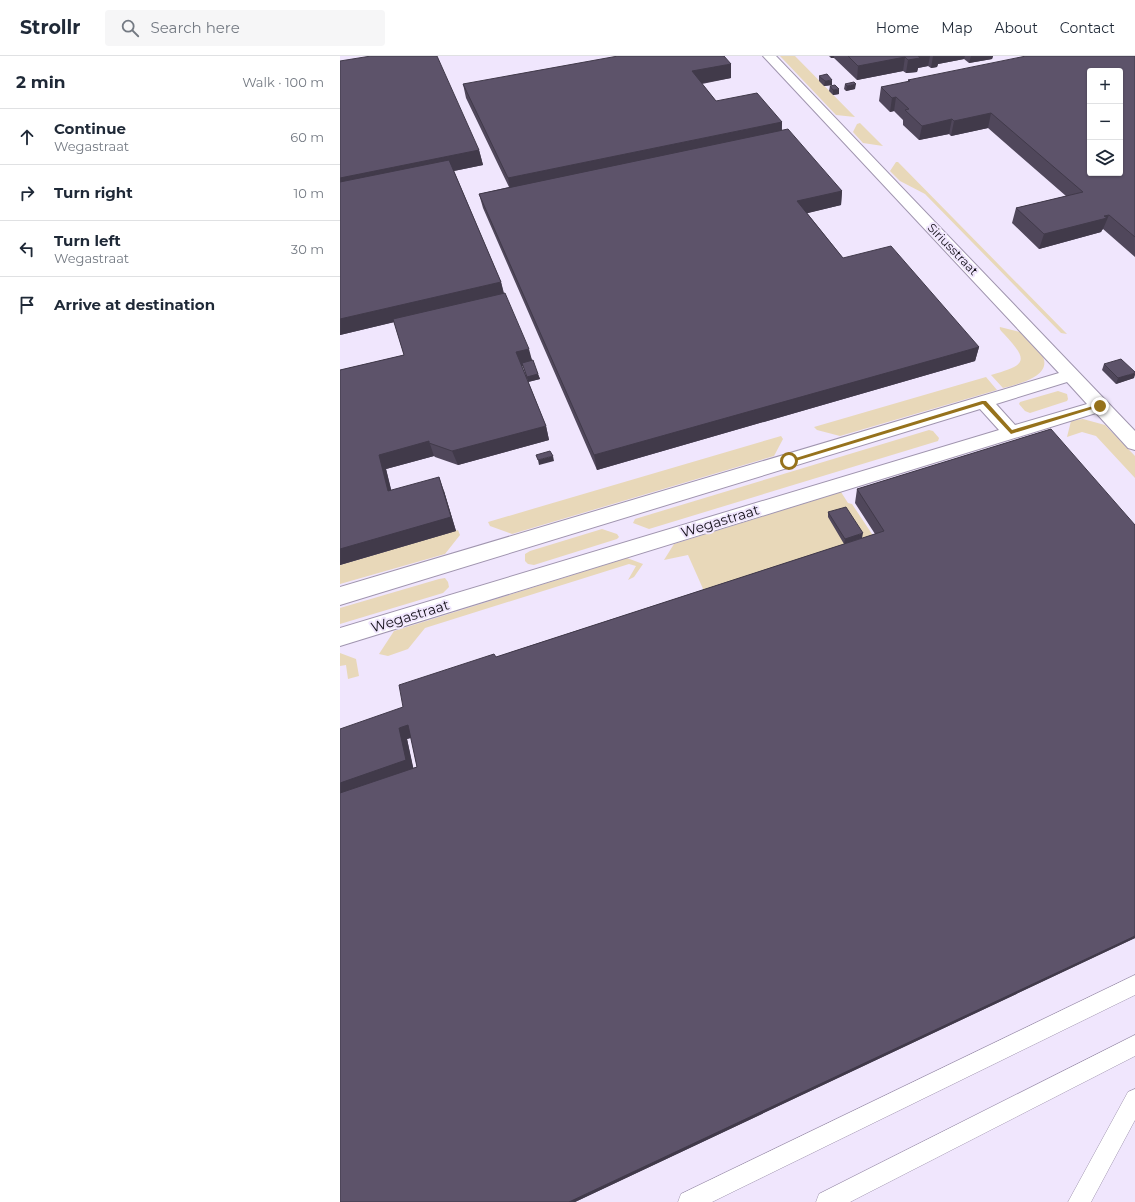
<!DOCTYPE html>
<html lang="en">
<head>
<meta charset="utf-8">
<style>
  :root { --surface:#fff; --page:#f6f6f7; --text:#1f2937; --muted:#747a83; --line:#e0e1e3 }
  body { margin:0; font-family:Montserrat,sans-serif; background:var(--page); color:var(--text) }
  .controls { position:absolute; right:12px; top:12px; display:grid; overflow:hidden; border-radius:4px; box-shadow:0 1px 3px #0004 }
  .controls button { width:36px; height:36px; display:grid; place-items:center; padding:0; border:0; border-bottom:1px solid var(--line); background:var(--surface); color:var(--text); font:20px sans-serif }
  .stop { position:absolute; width:12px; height:12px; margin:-9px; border:3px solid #96721c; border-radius:50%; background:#fff }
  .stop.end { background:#96721c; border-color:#fff; box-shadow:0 1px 4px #0008 }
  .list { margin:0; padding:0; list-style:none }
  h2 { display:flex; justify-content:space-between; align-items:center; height:52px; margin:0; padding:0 16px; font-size:17px }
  h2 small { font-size:13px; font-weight:400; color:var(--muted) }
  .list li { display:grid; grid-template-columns:26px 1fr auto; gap:12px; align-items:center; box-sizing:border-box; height:56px; padding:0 16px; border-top:1px solid var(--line) }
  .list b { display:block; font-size:15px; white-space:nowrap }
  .list p { margin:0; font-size:13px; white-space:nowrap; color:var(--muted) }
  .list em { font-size:13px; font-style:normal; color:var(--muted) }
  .icon { flex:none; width:22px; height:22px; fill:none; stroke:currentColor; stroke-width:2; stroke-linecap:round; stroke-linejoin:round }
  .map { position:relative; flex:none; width:795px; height:1146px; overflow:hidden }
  header { display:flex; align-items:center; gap:24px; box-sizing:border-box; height:56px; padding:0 20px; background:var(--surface); border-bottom:1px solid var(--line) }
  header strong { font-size:19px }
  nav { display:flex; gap:22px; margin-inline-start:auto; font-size:14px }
  .search { width:280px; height:36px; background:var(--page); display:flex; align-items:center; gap:10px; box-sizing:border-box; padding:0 14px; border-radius:4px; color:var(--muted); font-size:15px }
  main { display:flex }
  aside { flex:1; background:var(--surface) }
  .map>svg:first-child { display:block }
</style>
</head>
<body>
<header>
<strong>Strollr</strong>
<div class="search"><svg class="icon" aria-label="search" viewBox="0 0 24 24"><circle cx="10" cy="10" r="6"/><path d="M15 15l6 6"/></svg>Search here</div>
<nav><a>Home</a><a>Map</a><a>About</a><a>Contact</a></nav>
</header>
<main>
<aside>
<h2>2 min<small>Walk · 100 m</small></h2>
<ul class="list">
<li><svg class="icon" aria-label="ahead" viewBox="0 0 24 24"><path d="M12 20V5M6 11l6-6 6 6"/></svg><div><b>Continue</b><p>Wegastraat</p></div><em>60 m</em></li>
<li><svg class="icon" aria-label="right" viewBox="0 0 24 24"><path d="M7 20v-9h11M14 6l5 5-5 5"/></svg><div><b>Turn right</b></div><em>10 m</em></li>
<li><svg class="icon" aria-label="left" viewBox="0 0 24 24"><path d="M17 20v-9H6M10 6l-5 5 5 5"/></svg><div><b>Turn left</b><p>Wegastraat</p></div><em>30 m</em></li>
<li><svg class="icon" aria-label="arrive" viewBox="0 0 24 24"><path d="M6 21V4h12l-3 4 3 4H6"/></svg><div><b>Arrive at destination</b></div></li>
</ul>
</aside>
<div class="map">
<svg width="795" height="1146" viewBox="0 0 795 1146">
  <rect width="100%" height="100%" fill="#f0e6fd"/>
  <!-- green -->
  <path fill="#e8d8b9" d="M440 0H455L515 61 496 59Z
    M520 67 543 90 523 87 513 76 517 68Z
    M556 106H558L727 278 721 277 585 138 560 125 550 115Z
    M660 271 680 276 703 301C712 321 675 329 663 332L651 319C687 309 689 305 664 278 661 275 659 273 660 271Z
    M646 321 657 334 500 380 477 374 474 371Z
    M718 335 727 338 728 343 727 345 690 357 685 355 679 348 680 346Z
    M743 363 765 369 795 400V422L756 380 742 376 727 381 731 365Z
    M589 374 593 375 599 382 598 385 309 473 293 467 295 463Z
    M441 380 443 383 434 400 172 478 150 470 148 466Z
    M501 436 508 447 512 448 536 484 364 535 348 499 324 504 334 488Z
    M262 473 277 478 279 481 277 483 194 509 188 508 185 505V498L190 495Z
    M118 474 120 479 105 498 0 528V509Z
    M287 502 303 508 294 521 288 524 296 510 289 508 85 572 68 593 48 600 39 598 54 575Z
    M105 522 108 526 109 531 103 537 0 568V552L99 523Z
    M0 597 16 603 19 620 8 623 6 609 0 610Z"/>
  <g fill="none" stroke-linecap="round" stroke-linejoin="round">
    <defs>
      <path id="lane" d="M795 919V939L372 1146H338L341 1138Z
        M795 979V1000L510 1146H476L479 1138Z
        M795 1033V1064L751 1146H728L788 1036Z"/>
      <path id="street" d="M423 0H436L795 375V394L788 392 756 357 0 590V572L659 374 640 353 0 549V531L719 317ZM727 326 747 348 675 369 656 348Z"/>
    </defs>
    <!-- lane casing -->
    <use href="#lane" stroke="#a095af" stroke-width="1"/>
    <!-- street casing -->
    <use href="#street" stroke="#a095af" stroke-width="2"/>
    <!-- lane -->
    <use href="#lane" fill="#fff" fill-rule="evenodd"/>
    <!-- street -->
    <use href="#street" fill="#fff" fill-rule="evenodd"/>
  </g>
  <!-- wall -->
  <path fill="#50475b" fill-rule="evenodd" d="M489 0H653L652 3 629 7 624 3 598 8 597 11 591 12 588 10 578 12 577 16 566 17 563 15 517 24 494 2H491Z
    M795 0V201L763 173 762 174 761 176 699 193 672 167 676 152 726 140 648 72 611 80 609 78 579 84 563 69V64L554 55 550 56 539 45 541 31 568 26V24Z
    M0 5 139 94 143 109 114 115 161 226 164 237 192 304 198 318 200 323 188 326 183 310H182L206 370 209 384 118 409 95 401 94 400 46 413 51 434 104 435 116 475 0 509V314L64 299 54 266 0 279Z
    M391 8V22L362 28 376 45 442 66V74L502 135 501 149 467 157 503 202 639 291 635 305 257 414 143 152 139 138 169 131 126 42 123 28Z
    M479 20 492 29 484 30 479 25Z
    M505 28 515 33 506 35 504 33Z
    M490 30 499 38 493 39 489 35Z
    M764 308 794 322 776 328 762 314Z
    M711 373 795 882 235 1146H0L63 651 156 601 535 478 515 447 517 433ZM71 682 77 711 73 712 67 683Z
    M488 456 522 482 504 488 488 461Z"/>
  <!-- shaded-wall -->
  <path fill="#413a4a" d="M491 0H494V2H491Z
    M576 0H590L588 10 578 12 577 16 566 17 568 4Z
    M593 0H625L624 3 598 8 597 11 591 12Z
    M631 0H653L652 3 629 7Z
    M565 1 563 15 517 24 518 10Z
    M391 8V22L352 29V15Z
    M492 24V29L484 30 485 25Z
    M516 28 515 33 506 35 507 30Z
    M499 33V38L493 39V34Z
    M556 41 554 55 550 56 552 42Z
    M651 57 648 72 611 80 614 65Z
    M612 63 609 78 579 84 582 70Z
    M442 66 441 80 171 137 168 122Z
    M139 94 143 109 0 138V122Z
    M502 135 501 149 456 160 457 145Z
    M769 159 763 173 762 174 761 176 699 193 704 178Z
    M161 226 164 240 0 279V263Z
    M639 291 635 305 257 414 254 399Z
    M189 293 193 308 180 311 176 296Z
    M795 317V319L794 322 776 328 778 322Z
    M198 318 200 323 188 326 187 321Z
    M206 370 209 384 118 409 112 395Z
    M89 385 94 400 46 413 55 449 48 435 39 399Z
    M213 400 214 405 199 409 198 404Z
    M99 421 104 435 116 475 0 509V493Z
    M523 477 522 482 504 488 505 483Z
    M68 669 76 680 67 683 74 715 0 740V727L59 672Z
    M795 880V882L235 1146H229Z"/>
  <!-- building -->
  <path fill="#5d536a" stroke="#413a4a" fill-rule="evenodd" d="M31 0H97L139 94 0 122V5Z
    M278 0H384L391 8 352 15 376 45 417 37 442 66 168 122 123 28Z
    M508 0H578L580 2 568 4 565 1 518 10Z
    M686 0H795V181L769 159 764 160 767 162 704 178 676 152 743 136 651 57 614 65 612 63 582 70 565 54 569 53 556 41 552 42 541 31 570 25 568 24ZM750 15H780V117H750Z
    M487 18 492 24 485 25 479 20Z
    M514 26 516 28 507 30 505 28Z
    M495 29 499 33 493 34 490 30Z
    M448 73 502 135 457 145 503 202 551 190 639 291 254 399 139 138Z
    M109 104 161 226 0 263V126Z
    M165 237 189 293 176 296 206 370 112 395 89 387V385L39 399 48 435 99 421 111 461 0 493V314L64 299 53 263Z
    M781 303 795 316V317L778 322 764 308Z
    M193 304 198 318 187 321 182 307Z
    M711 373 795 469V880L229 1146H0V737L77 711 68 669 59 672 66 704 0 727V673L63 651 59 629 154 598 156 601 544 475 517 433Z
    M210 395 213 400 198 404 196 399Z
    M506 451 523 477 505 483 488 456Z"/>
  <!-- route -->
  <path fill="#96721c" d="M642 345H646L672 374 760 348 762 350 671 378 643 348 449 407 446 405Z"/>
  <g text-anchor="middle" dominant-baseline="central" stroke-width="4" stroke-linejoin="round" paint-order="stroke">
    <!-- far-street labels -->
    <g font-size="12" fill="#130f18" stroke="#f0e6fd">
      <text transform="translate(613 193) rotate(46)">Siriusstraat</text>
    </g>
    <!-- street labels -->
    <g font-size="14" fill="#130f18" stroke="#f0e6fd">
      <text transform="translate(380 465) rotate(-17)">Wegastraat</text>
      <text transform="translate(70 560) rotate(-17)">Wegastraat</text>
    </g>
  </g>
</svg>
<div class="controls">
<button>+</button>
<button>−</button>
<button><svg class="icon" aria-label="layers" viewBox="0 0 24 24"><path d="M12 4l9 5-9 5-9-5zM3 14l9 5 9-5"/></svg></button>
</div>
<div class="stop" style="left:449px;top:405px"></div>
<div class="stop end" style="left:760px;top:350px"></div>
</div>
</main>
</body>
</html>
